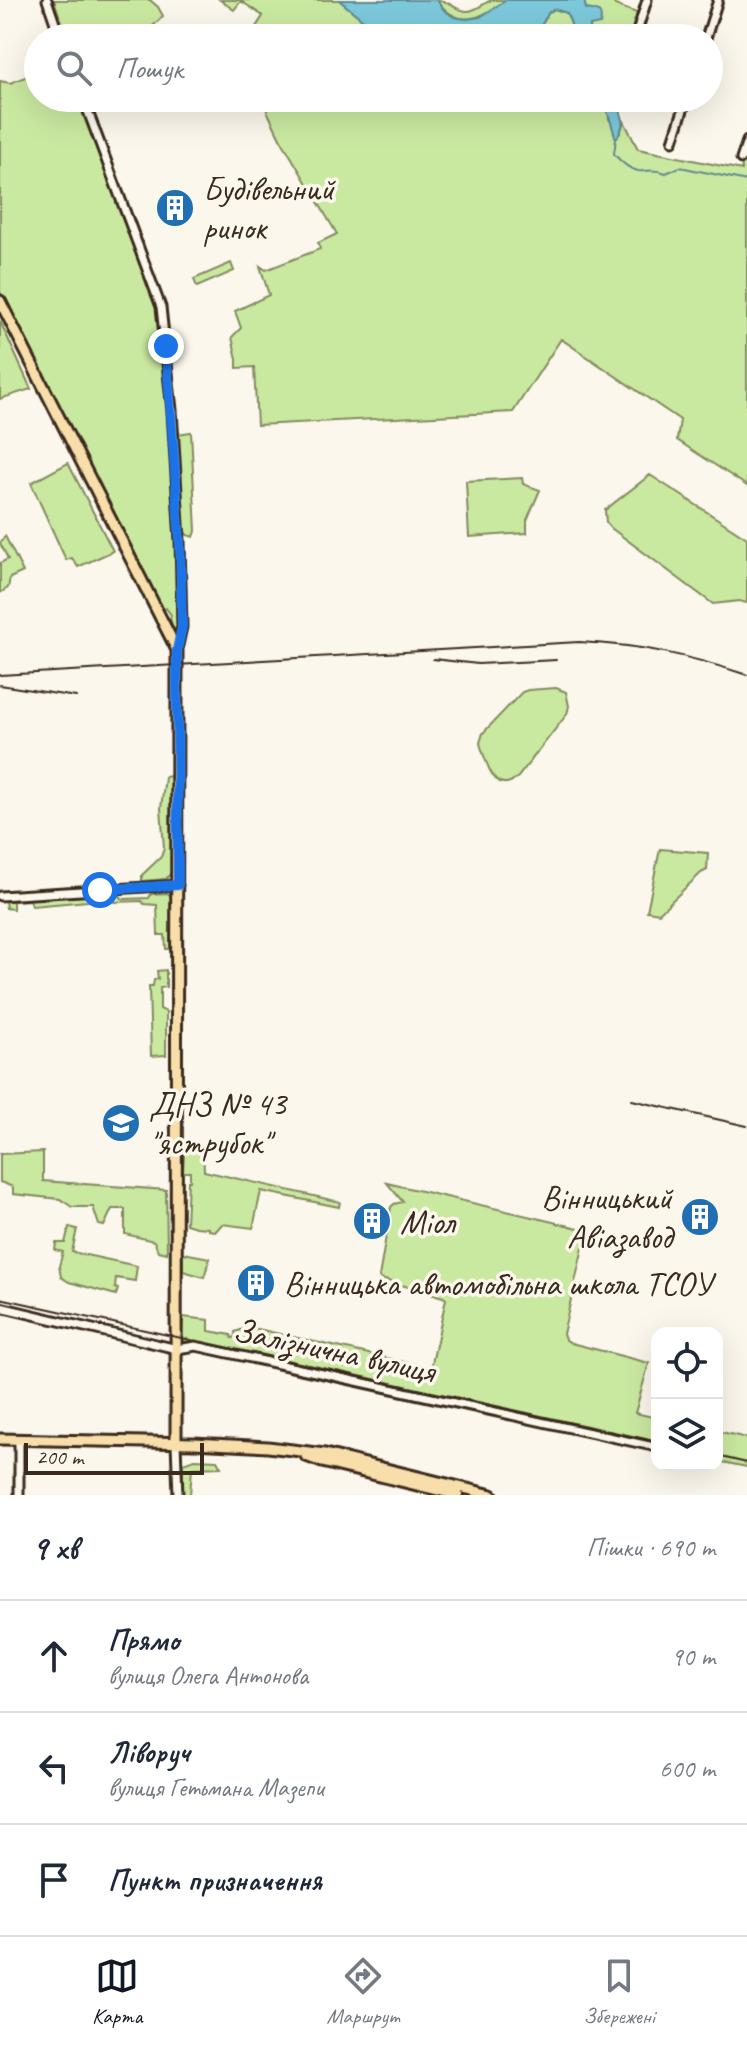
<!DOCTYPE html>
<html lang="uk">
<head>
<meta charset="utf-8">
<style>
  :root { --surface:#fff; --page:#f6f6f7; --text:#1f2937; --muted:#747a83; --line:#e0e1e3; --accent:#111827 }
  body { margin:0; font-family:Caveat,sans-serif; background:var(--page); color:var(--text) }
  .controls { position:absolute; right:24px; bottom:24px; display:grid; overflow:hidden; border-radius:16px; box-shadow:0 8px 32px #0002 }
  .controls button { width:72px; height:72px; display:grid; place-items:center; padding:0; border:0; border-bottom:2px solid var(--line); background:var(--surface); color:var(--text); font:40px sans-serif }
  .scale { position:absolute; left:24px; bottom:20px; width:180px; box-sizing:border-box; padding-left:8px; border:4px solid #3b2a1e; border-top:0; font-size:22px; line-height:28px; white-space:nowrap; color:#3b2a1e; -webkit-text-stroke:6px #fbf7ec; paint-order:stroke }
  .stop { position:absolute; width:24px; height:24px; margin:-18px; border:6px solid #1a73e8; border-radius:50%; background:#fff }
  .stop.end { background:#1a73e8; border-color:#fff; box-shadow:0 2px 8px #0008 }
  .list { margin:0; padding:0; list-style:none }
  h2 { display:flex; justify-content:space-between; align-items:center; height:104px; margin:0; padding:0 32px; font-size:34px }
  h2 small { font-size:26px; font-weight:400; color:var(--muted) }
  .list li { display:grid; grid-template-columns:52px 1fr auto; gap:24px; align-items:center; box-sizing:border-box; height:112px; padding:0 32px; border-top:2px solid var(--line) }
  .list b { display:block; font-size:30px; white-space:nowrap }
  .list p { margin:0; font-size:26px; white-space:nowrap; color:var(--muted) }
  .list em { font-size:26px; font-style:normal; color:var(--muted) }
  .icon { flex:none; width:44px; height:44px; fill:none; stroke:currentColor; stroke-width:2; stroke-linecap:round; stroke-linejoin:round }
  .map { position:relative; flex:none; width:747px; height:1495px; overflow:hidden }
  .search { position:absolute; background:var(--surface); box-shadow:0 8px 32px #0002; left:24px; right:24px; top:24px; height:88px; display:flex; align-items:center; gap:20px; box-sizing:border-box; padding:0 28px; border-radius:44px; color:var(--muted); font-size:30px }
  .sheet { height:440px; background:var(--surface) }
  nav { display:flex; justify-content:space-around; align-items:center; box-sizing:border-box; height:112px; border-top:2px solid var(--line); background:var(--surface); font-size:22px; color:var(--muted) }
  nav a { display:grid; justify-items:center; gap:4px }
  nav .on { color:var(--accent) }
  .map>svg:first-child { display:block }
</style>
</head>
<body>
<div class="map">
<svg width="747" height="1495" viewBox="0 0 747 1495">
  <rect width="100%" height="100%" fill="#fbf7ec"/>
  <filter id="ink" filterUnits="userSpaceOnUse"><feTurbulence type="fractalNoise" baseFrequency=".0125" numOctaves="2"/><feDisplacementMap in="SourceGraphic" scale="16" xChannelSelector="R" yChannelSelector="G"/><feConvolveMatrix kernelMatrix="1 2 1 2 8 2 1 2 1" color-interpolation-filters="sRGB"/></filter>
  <g filter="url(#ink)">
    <!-- green -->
    <path fill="#cae9a0" stroke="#828a5f" stroke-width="2" d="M54 0H150L158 7 163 16 145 34 126 38H73L64 30Z
      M220 0H339L385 38H249L263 16 241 1 234 10Z
      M437 0C449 0 455 11 468 11 478 10 483 3 492 0 494 0 504 0 506 0 481 19 458 30 437 0Z
      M584 0H611L615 5 642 15 635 38H591L588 10 586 9Z
      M554 9 567 13 572 27 570 38H534L549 12Z
      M38 72V98H83L161 307 173 425 182 597 176 609 177 628 174 631 170 618 171 615 166 608 163 610 0 292V81L10 83Z
      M261 98H599L608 110 609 119 620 133 624 121 638 149 742 170 741 159H747V486L677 440 680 420 561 339 513 412 257 425 254 367 237 368V359L232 337 241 328 235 311 269 295 260 266 266 270 320 249 318 243 337 234 280 138Z
      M231 263 234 271 197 287 194 279Z
      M0 321 31 389 0 399Z
      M191 432 196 531 194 537 187 535 184 529 177 434Z
      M68 463 113 551 78 567 72 558 66 560 31 483Z
      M650 475 747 538V603L739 601 713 604 611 528 606 522 605 510Z
      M522 478 523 484 540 490 527 520V533L469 537 466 481Z
      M5 536 23 572 10 578 8 588 0 593V563L8 559 0 543Z
      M556 688 566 692 569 706 567 714 518 777C494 797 487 763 481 747L480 743 483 733 522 692 528 690Z
      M171 776 172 851 171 873 166 879 142 881V875L161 857 164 848 161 808 165 777Z
      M660 849 708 853 707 870 701 873 659 913 647 911Z
      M110 891V899L32 906 30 900 13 901V909L6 908 5 900 10 897Z
      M167 893 173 897 172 949H166L165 935H158L157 905 144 904 142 901 114 902 115 896H120L123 899 149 898 151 894Z
      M166 970V987L160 988V1009L166 1012V1055L151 1056 149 986H153L154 980 158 979 157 971Z
      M203 1146 204 1171 340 1202 339 1207 261 1191 253 1228 222 1224 216 1231 208 1230V1228L196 1227 186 1224 188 1181H190V1172H183L184 1154 188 1149Z
      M43 1152V1181L166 1190 167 1253 158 1251 154 1241 125 1234V1209H112L104 1226 99 1225 93 1207H72L60 1199 13 1194V1187L0 1182V1154Z
      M387 1183 587 1230 563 1334 565 1339 571 1343 649 1363 635 1413 657 1418V1447L196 1346 181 1349 183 1317 209 1320V1331L231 1335 232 1338 236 1337 235 1332 249 1327 431 1368 446 1299 443 1297 381 1279 379 1277 391 1207 394 1204 403 1202Z
      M69 1227 77 1229 72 1252 137 1266 135 1281 116 1278 115 1288 118 1289 116 1295 69 1282 61 1277 59 1266 63 1252 55 1250 56 1243H65Z
      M183 1253 210 1258 204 1277 183 1271Z
      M717 1431 747 1438V1467L717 1461Z
      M195 1459 217 1460 221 1467 192 1468 190 1495H183V1463Z"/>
    <!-- water -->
    <path fill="#7cc9db" stroke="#62898f" stroke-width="2" d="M339 0H437L444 10 454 17 466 19 480 17 506 0H584L586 9C595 11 604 9 600 24L590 26 591 38H570L572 27 567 13 555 9 549 12 534 38H385Z
      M599 98H614C622 114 628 122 616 139 610 121 610 113 599 98Z"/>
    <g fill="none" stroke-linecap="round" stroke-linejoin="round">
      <!-- stream -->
      <path stroke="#62898f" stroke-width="2" d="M616 138 614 154C620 161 628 169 638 171 649 172 654 168 666 173L680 167 747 181"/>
      <defs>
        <path id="minor" d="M47 0 60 38
          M635 38 647 0
          M706 38 718 0
          M83 98 161 307 172 410 180 541 182 627 177 650
          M673 141 687 98
          M741 159 747 141
          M0 896 178 885
          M0 1307 177 1349 196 1346 657 1447
          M176 1443 178 1495
          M19 1495V1440"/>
        <path id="major" d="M0 301 177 650 176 1443
          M0 1439 194 1443 268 1447 325 1454 492 1495
          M306 1456 322 1462 458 1495"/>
      </defs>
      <!-- minor casing -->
      <use href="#minor" stroke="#3b2a1e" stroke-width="13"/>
      <!-- major casing -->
      <use href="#major" stroke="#3b2a1e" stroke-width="15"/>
      <!-- minor -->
      <use href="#minor" stroke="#fbf7ec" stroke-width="7"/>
      <!-- major -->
      <use href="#major" stroke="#f8deab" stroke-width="9"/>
      <!-- rail -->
      <path stroke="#3b2a1e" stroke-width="2" d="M433 659 478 664 556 660
        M0 675 579 642C642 645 687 655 747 675
        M0 685 76 697
        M632 1100 747 1126
        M0 1298 657 1443
        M717 1456 747 1463"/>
    </g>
  </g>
  <g fill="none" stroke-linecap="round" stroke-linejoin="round" filter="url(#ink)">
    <!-- route -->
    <path stroke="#1a73e8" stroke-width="10" d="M100 890 178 885 177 650 182 627 180 541 166 346"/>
  </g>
  <!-- icons -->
  <defs>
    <symbol id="building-disc" viewBox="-11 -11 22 22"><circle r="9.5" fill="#1f6fb2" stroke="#fbf7ec"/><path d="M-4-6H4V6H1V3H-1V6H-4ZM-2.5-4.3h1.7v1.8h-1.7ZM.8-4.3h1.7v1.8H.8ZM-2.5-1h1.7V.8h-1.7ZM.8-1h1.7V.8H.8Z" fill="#fff"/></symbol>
    <symbol id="school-disc" viewBox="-11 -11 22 22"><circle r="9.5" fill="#1f6fb2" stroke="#fbf7ec"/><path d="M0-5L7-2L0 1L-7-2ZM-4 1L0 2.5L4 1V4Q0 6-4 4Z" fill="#fff"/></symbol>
  </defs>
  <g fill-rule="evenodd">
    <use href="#building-disc" x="153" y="186" width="44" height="44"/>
    <use href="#school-disc" x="99" y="1101" width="44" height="44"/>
    <use href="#building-disc" x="678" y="1195" width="44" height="44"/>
    <use href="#building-disc" x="350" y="1199" width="44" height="44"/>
    <use href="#building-disc" x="234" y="1261" width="44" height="44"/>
  </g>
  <g text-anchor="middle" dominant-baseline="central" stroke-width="7" stroke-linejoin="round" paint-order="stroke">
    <!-- poi labels -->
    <g font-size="34" fill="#3b2a1e" stroke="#fbf7ec" text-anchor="start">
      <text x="203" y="188">Будівельний<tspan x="203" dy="39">ринок</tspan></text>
      <text x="149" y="1103">ДНЗ № 43<tspan x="149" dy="39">"яструбок"</tspan></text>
      <text x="672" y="1197" text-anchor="end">Вінницький<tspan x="672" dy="39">Авіазавод</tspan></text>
      <text x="400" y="1221">Міол</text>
      <text x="284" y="1283">Вінницька автомобільна школа ТСОУ</text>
    </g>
    <!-- street labels -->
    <g font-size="34" fill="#3b2a1e" stroke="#fbf7ec">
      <text transform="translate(334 1350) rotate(12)">Залізнична вулиця</text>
    </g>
  </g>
</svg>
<div class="controls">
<button><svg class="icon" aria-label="locate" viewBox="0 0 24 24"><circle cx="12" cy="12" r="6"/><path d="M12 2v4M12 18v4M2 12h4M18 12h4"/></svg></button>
<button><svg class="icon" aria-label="layers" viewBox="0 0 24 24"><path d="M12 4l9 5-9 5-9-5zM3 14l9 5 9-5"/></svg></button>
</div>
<div class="scale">200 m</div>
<div class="stop" style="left:100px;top:890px"></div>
<div class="stop end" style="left:166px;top:346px"></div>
<div class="search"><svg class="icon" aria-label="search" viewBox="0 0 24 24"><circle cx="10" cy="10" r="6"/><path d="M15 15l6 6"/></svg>Пошук</div>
</div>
<section class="sheet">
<h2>9 хв<small>Пішки · 690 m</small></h2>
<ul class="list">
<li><svg class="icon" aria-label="ahead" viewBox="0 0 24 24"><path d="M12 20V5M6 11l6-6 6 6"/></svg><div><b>Прямо</b><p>вулиця Олега Антонова</p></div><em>90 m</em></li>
<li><svg class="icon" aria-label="left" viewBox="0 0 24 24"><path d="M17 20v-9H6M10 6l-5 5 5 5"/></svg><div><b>Ліворуч</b><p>вулиця Гетьмана Мазепи</p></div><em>600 m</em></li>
<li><svg class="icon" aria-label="arrive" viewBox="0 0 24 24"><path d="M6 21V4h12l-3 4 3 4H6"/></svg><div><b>Пункт призначення</b></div></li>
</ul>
</section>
<nav>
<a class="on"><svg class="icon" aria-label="map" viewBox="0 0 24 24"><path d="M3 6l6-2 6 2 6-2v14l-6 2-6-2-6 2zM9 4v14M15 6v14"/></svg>Карта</a>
<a><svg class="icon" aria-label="directions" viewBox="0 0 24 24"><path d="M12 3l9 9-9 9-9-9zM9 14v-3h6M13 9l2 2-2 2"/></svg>Маршрут</a>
<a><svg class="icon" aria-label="saved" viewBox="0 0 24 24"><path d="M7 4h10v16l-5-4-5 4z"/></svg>Збережені</a>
</nav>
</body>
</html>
